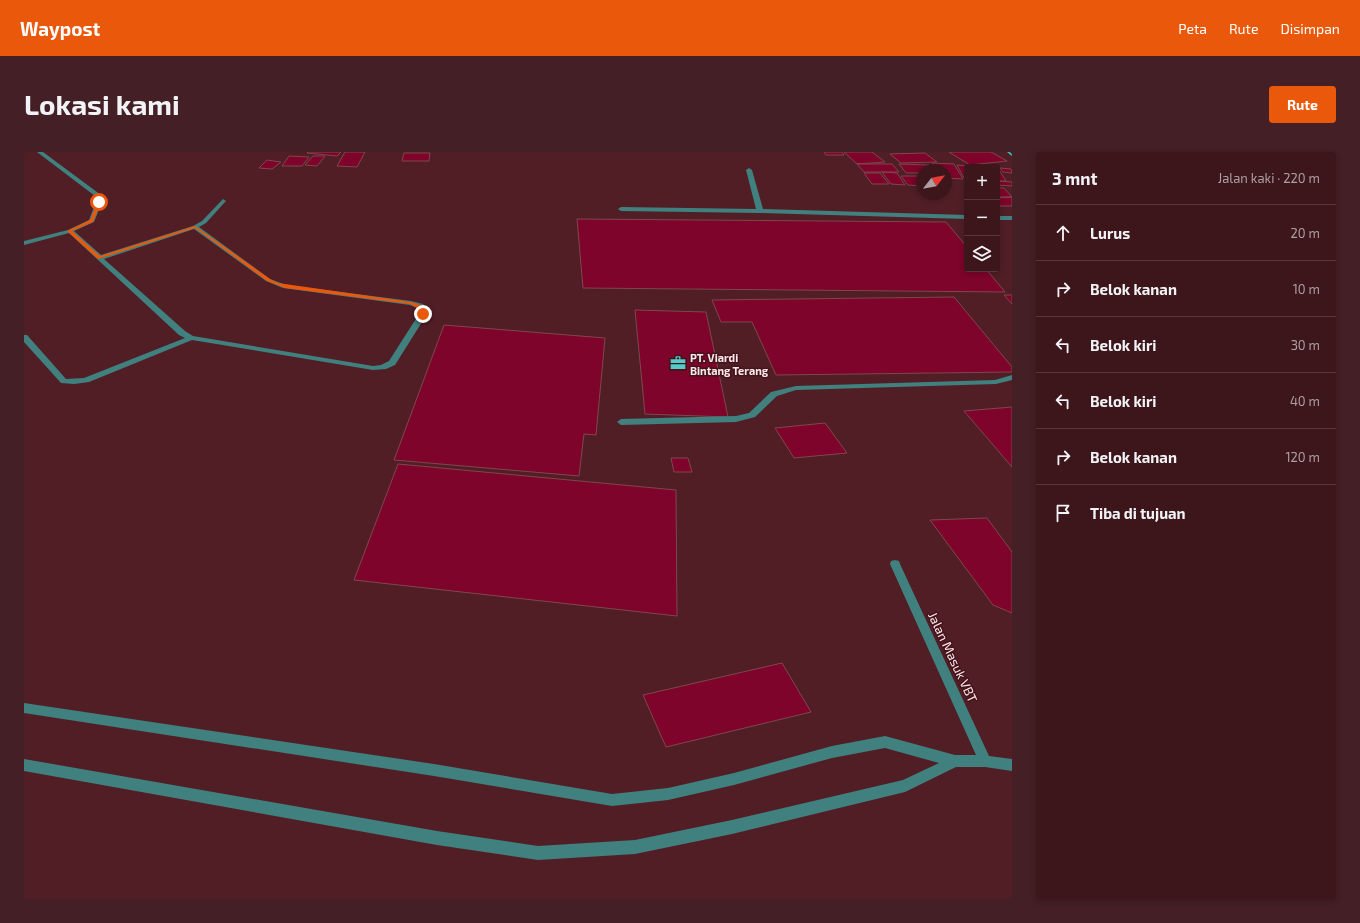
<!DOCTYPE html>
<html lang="id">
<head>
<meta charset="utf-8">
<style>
  :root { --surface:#3d161c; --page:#441f25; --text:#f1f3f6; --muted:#ad9fa3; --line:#56353b; --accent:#ea580c }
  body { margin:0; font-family:"Exo 2",sans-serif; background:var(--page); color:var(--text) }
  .controls { position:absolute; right:12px; top:12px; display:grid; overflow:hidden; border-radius:4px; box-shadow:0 2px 6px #0003 }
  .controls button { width:36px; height:36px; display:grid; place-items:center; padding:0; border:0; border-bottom:1px solid var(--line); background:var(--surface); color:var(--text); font:20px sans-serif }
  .compass { position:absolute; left:892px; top:12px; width:36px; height:36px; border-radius:50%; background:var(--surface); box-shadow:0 2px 6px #0003; rotate:59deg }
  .stop { position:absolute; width:12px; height:12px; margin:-9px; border:3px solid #ea580c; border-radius:50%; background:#fff }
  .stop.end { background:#ea580c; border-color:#fff; box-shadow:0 1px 4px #0008 }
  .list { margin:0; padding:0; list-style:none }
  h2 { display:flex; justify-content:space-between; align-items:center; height:52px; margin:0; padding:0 16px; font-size:17px }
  h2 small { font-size:13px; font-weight:400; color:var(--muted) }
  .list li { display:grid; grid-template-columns:26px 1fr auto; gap:12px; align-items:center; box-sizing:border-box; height:56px; padding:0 16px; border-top:1px solid var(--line) }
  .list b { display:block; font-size:15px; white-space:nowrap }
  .list em { font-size:13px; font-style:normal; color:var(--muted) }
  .icon { flex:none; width:22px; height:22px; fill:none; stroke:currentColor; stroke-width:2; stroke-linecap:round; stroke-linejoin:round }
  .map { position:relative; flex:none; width:988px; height:747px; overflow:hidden; border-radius:4px }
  header { display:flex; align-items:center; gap:24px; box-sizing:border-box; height:56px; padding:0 20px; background:var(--accent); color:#fff }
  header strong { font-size:19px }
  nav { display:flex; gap:22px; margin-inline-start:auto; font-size:14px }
  .intro { display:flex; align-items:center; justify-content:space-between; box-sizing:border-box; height:96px; padding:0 24px }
  h1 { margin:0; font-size:28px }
  .button { padding:10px 18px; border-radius:4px; background:var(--accent); color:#fff; font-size:14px; font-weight:700 }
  main { display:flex; gap:24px; padding:0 24px }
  aside { flex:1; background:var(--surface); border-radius:4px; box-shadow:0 2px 6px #0003 }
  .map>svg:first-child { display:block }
</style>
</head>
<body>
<header>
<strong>Waypost</strong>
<nav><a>Peta</a><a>Rute</a><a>Disimpan</a></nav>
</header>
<div class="intro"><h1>Lokasi kami</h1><a class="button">Rute</a></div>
<main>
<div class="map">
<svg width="988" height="747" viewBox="0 0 988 747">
  <rect width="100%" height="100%" fill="#511e26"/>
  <!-- building -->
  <path fill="#7e042b" stroke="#7f474d" d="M284 0H317L313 4 283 1Z
    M321 0H341L333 15 313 14Z
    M800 0H818L820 3H802Z
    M820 0H848L861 10 833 12Z
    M925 0H967L983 9 946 13Z
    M380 1H406L405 9H378Z
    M901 1 913 10 877 11 866 2Z
    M265 4 285 5 278 14H258Z
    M289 4H301L293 14 281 13Z
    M243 8 257 10 248 17 235 16Z
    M908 11 930 12 939 27 922 26V18H912Z
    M833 12H868L875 20H840Z
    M875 12 905 13 909 18H898V21H882Z
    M933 13 956 15H943V27L940 26Z
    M973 16H974L982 29H973Z
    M976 16 987 17 988 21 979 20Z
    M858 20 873 21 881 33 867 32Z
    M840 21H856L865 32H848Z
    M877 24H898V34L884 33Z
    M973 29 988 30V34L973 33Z
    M973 36H980L988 45H973Z
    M988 45V54H973V46Z
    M553 67 922 70 943 95V117H962L981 140 559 136Z
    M980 143H988V152Z
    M930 145 988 215V220L752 223 728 170H697L688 148Z
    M611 158 682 160 704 265 621 262Z
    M420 173 581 186 572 283 560 282 555 324 370 308Z
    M988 255V315L940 259Z
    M801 271 823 301 770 306 751 276Z
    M647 306H664L668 320H650Z
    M374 312 652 338 653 464 330 428Z
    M963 366 988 400V461L969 453 906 368Z
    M758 511 787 560 642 595 619 543Z"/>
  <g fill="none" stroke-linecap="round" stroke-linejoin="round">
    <!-- minor -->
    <path fill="#40817f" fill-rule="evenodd" d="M13 0H19L77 43 78 50 70 70 50 79 77 103 169 74 178 69 199 47 202 49 201 50 182 71 175 75 246 127 262 133 387 149 399 152 404 158 403 162 371 213 362 217 349 218 168 188 65 230 50 232 37 231 0 190V183H3L42 227 60 226 161 186 155 183 45 81 0 93V89L44 78 65 68 72 50 71 44ZM170 77 242 129 259 136 386 153 393 156 396 158 395 162 365 209 357 213 349 214 169 184 161 179 80 107Z
      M725 16 728 18 739 57 943 63V67L736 61 597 59 594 57 597 55 732 57 722 18Z
      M973 64H988V68H973Z
      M988 223V228L972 232 772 238 753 244 731 265 712 270 597 273 593 270 597 267 712 264 725 261 747 240 772 234 971 228Z
      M871 408 875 409 876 412 965 604 988 607V619L961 615H932L881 640 708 682 611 702 514 708 413 693 0 619V607L413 679 514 694 611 688 708 668 879 628 915 611 861 596 808 606 710 633 644 648 588 654 410 624 0 561V551L410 612 588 642 644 636 710 621 808 594 861 584 931 603H952L866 412 867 409Z"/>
    <!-- major -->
    <path fill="#2bd0cd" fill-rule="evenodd" d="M983 0H988V4Z"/>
  </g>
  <!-- route -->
  <path fill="#ea580c" d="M74 49 77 50 69 70 48 79 76 104 171 74 246 127 254 131 387 150 397 153 402 158V162L398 163 397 158 386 152 261 136 243 129 171 76 74 107 43 79 66 68Z"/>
  <!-- icons -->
  <defs>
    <symbol id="office-bare" viewBox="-9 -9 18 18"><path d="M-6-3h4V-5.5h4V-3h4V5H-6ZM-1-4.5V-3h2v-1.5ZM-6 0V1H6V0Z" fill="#53cdca" stroke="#45131c" stroke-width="2.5" paint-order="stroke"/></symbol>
  </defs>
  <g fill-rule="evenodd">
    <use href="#office-bare" x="643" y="200" width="22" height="22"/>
  </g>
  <g text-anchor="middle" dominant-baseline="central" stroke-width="3" stroke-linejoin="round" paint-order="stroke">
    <!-- far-poi labels -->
    <g font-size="11" font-weight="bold" fill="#fde8ea" stroke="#45131c" text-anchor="start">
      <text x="666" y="205">PT. Viardi<tspan x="666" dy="13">Bintang Terang</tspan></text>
    </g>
    <!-- street labels -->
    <g font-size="13" fill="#fde8ea" stroke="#45131c">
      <text transform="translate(929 505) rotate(65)">Jalan Masuk VBT</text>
    </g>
  </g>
</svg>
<div class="controls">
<button>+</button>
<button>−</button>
<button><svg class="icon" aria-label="layers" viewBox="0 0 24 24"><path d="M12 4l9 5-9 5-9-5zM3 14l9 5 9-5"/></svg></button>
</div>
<svg class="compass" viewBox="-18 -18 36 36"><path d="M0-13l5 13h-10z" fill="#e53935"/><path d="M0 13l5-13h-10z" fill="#ad9fa3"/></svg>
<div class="stop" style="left:75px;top:50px"></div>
<div class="stop end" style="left:399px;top:162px"></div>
</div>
<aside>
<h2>3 mnt<small>Jalan kaki · 220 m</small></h2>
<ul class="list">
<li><svg class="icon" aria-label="ahead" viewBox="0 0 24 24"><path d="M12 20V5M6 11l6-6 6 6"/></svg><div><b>Lurus</b></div><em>20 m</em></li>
<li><svg class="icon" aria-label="right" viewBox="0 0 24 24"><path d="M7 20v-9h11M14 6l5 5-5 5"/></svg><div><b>Belok kanan</b></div><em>10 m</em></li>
<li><svg class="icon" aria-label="left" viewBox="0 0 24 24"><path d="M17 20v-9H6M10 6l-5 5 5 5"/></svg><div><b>Belok kiri</b></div><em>30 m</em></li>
<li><svg class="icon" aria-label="left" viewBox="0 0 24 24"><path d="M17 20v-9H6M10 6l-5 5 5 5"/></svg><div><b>Belok kiri</b></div><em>40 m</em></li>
<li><svg class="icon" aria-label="right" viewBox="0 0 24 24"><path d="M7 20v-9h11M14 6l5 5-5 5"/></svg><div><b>Belok kanan</b></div><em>120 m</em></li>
<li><svg class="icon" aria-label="arrive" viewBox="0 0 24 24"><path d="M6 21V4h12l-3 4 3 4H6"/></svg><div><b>Tiba di tujuan</b></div></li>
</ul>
</aside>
</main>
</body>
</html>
